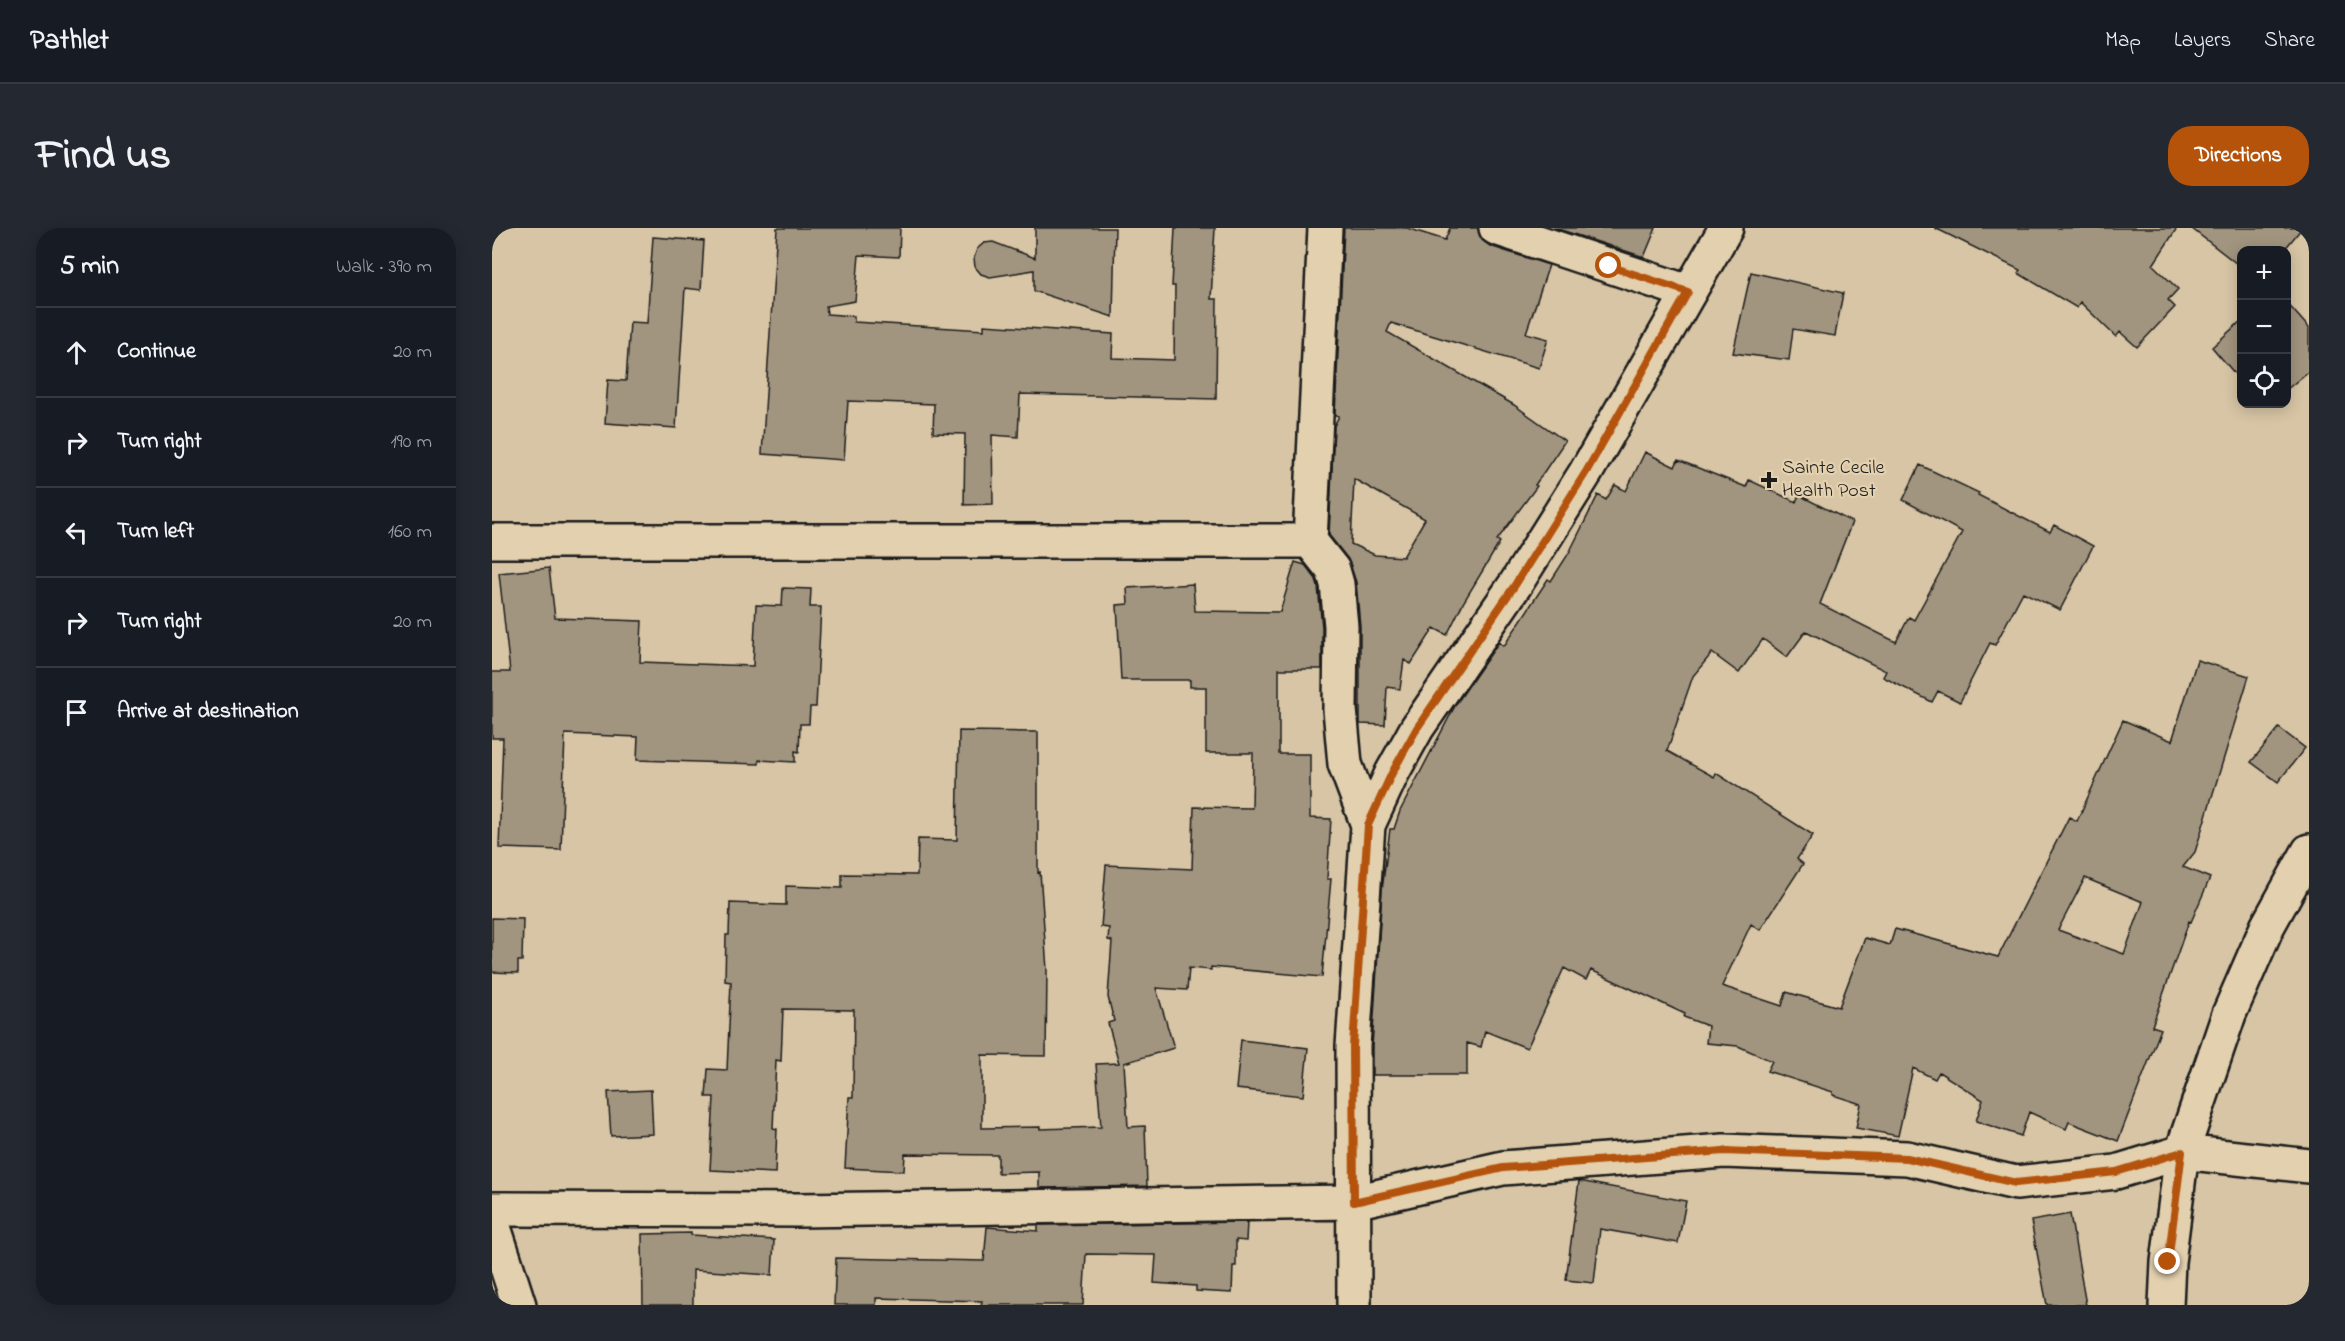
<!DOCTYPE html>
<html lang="en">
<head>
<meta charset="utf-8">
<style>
  :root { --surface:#171b24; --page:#242831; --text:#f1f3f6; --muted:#9ea1a6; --line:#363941; --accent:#b45309 }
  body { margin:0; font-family:"Indie Flower",sans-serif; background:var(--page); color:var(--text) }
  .controls { position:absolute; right:18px; top:18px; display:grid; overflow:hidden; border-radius:12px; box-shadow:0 3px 15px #0003 }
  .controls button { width:54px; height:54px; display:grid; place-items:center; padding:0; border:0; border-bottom:2px solid var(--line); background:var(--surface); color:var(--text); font:30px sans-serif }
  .stop { position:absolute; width:18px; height:18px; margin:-14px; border:4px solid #b45309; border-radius:50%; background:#fff }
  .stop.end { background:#b45309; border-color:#fff; box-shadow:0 2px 6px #0008 }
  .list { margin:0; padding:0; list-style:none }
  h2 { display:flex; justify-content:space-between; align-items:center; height:78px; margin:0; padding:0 24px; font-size:26px }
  h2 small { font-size:20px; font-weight:400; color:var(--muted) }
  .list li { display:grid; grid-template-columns:39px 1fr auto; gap:18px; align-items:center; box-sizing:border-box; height:90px; padding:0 24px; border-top:2px solid var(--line) }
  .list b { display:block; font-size:22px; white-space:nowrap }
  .list em { font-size:20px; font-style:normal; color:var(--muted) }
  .icon { flex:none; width:33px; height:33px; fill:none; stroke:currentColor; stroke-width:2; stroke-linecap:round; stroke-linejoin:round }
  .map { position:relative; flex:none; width:1817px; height:1077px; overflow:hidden; border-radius:24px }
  header { display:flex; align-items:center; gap:36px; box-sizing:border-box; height:84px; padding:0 30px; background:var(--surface); border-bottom:2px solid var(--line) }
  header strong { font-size:28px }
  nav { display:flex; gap:33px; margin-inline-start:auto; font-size:21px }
  .intro { display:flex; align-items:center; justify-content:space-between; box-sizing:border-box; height:144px; padding:0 36px }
  h1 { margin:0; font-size:42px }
  .button { padding:15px 27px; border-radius:24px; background:var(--accent); color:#fff; font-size:21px; font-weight:700 }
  main { display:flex; gap:36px; padding:0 36px }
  aside { flex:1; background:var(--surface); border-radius:24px; box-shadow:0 3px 15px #0003 }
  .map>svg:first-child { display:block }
</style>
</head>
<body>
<header>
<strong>Pathlet</strong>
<nav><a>Map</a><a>Layers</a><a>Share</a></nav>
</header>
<div class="intro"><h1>Find us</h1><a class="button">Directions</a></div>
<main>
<aside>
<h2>5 min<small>Walk · 390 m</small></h2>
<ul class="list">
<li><svg class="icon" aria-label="ahead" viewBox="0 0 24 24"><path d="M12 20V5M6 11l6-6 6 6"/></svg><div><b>Continue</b></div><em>20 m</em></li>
<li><svg class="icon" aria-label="right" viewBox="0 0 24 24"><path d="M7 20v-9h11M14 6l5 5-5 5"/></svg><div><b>Turn right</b></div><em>190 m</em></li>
<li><svg class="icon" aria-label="left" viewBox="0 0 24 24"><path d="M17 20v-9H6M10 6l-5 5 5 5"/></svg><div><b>Turn left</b></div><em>160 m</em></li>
<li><svg class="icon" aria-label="right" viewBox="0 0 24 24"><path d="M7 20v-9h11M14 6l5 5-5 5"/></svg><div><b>Turn right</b></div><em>20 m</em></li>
<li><svg class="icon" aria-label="arrive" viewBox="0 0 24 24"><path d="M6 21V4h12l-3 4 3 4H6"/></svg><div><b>Arrive at destination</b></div></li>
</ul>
</aside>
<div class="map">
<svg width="1817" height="1077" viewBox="0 0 1817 1077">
  <rect width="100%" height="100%" fill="#d7c5a5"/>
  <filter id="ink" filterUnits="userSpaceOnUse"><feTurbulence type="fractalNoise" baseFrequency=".0167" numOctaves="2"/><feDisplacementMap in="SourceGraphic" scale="12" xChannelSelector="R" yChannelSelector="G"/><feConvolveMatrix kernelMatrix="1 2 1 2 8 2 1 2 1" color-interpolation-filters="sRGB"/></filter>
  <g filter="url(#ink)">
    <!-- building -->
    <path fill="#a2957f" stroke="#1c1c1c" stroke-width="1.5" fill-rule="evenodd" d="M285 0H408L407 29 367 27 363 73 334 78 335 86 362 88V94L492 102V97L621 106 620 130 682 132 683 58H680L683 0H723L719 71H725L724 171 528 166 526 209 500 207 501 276 472 277 473 206 441 205 442 176 356 173 352 232 270 226Z
      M543 0H623L621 89 542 63V42L498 49 489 46 483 39 482 30 485 21 492 15 501 14 543 30Z
      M852 0H915L953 12 958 0H986L990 12 998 18 1057 37 1034 105 1056 111 1047 140 899 95 895 104 1022 177 1073 213 1043 257 1045 258 1005 312 1008 314 971 375 955 407 942 400 919 436 912 432 908 461 895 459 893 497 868 496V398L864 354 856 331 837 307 842 198 847 188 843 187ZM862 251 933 291 911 329 883 327 859 316Z
      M1063 0H1164L1152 29Z
      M1443 0H1685L1661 37 1686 61 1676 72 1683 79 1645 119 1628 104 1624 109 1588 74 1585 80 1526 45 1528 42Z
      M1699 0H1810L1792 22H1749V39Z
      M161 9 212 13 209 62 193 60 184 200 113 195 116 152 134 153 138 94 155 95Z
      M1259 44 1351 65 1343 108 1301 101 1297 132 1241 125Z
      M1794 74 1817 100V143L1794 162Z
      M1749 93V153L1720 119Z
      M1153 224 1183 239 1186 232 1254 259 1257 252 1304 274 1307 267 1360 294 1328 376 1404 414 1417 389 1422 392 1470 304 1411 272 1428 237 1487 265 1486 267 1558 304 1562 297 1601 318 1568 382 1531 364 1503 417 1498 415 1468 474 1446 463 1440 474 1391 449 1394 443 1314 403 1295 429 1271 411 1247 445 1220 425 1201 448 1175 523 1222 549 1224 545 1321 607 1305 631 1311 636 1268 702 1259 696 1230 758 1290 778 1294 764 1347 779 1373 710 1398 717 1403 701 1506 729 1577 589 1585 593 1631 492 1680 513 1705 432 1757 448 1703 624 1691 639 1718 650 1699 694 1697 693 1660 798 1669 801 1626 913 1577 894 1574 901 1537 884 1529 908 1484 893 1491 872 1447 844 1443 851 1421 840 1406 908 1364 900 1369 876 1341 867V864L1275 843 1280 833 1246 818 1214 815 1216 798 1192 789 1193 786 1099 742 1094 752 1072 740 1035 820 993 803 989 819 975 815V847H880V819L890 662 898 601H902L908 583 964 476 1007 414 1012 418 1056 351 1059 353 1077 325 1106 267 1114 272 1123 257 1134 263ZM1593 650 1651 674 1632 726 1566 702Z
      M803 334 813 337 824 351 826 359 830 399V441H787V526H818V590L839 591 835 651H839L830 749 719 739V742L697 740 695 762 664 760 682 820 632 835 636 899 653 898 655 958 547 960V944L506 945V927L413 926 412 943 353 940 357 869H361L362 782 291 781 289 833 284 832 281 900 285 901 283 945 218 942 222 869H214L216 841 235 842 239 754 233 753 234 707H237L238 675 294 677V658L350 660V646L425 647 426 611 465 612 467 503 546 504V645L548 644 555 742 554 828 490 827V900L548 899V901L609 899 604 836 627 835 616 795 622 793 616 769 620 713 616 712 617 700 609 699 614 637 700 641 702 579 760 580 761 525H714V459H698V452H629L625 377 636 376 635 360 701 356 703 383 788 384Z
      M57 340 63 390 150 393 148 434 261 438 264 377 290 378 291 360 319 361 318 379H329L324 479H318L317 496H308L307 524 303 523V534L267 532V536L145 532 146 509 73 506 69 622 7 620 11 510H0V444H18L7 345Z
      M1787 500 1813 520 1786 554 1759 534Z
      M0 690 31 691 30 733H26V745L0 744Z
      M749 812 816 820 811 868 744 861Z
      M159 862 161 906 119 908 116 864Z
      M1087 953 1194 973 1186 1015 1108 1001 1102 1055 1074 1052Z
      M1578 986 1594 1077H1555L1539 993Z
      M755 994 754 1013 744 1012V1038H741L740 1065 704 1063V1058L662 1055 664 1027 594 1026 591 1077H489L490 1073 384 1070V1077H342L344 1030 492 1033 495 999 546 1003V997Z
      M199 1005V1007L282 1012 280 1047 201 1042V1077H151L150 1006Z"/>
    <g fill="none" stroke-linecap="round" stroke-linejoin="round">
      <defs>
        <path id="minor" d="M1004 0 1196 64
          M0 313H818L833 0
          M818 313 841 342 845 356 849 398 848 481 853 536 876 597
          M0 981 307 982 862 974 1011 940 1232 923 1415 930 1524 955 1624 944 1690 924 1817 938
          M862 1077 861 818 876 597 900 545 925 500 1023 357 1094 244 1234 0
          M1674 1077 1676 1034 1690 924 1737 786 1775 699 1817 623"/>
        <path id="major" d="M0 993 27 1077"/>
      </defs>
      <!-- minor casing -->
      <use href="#minor" stroke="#1c1c1c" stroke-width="38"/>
      <!-- major casing -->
      <use href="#major" stroke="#1c1c1c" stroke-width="38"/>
      <!-- minor -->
      <use href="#minor" stroke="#e3d0ae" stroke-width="33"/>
      <!-- major -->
      <use href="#major" stroke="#e3d0ae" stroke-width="33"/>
    </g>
  </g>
  <g fill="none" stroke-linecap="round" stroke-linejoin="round" filter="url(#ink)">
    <!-- route -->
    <path stroke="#b45309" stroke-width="8" d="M1117 38 1196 64 1094 244 1023 357 925 500 900 545 876 597 861 818 862 974 1011 940 1232 923 1415 930 1524 955 1624 944 1690 924 1676 1034"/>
  </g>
  <!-- markers -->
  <path fill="#1c1c1c" stroke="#e3d0ae" stroke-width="2" d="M1274 243h6v6h6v6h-6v6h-6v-6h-6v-6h6z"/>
  <g text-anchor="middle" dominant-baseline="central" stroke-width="4.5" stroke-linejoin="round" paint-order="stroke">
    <!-- poi labels -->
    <g font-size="20" fill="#1c1c1c" stroke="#e3d0ae" text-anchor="start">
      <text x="1290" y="240">Sainte Cecile<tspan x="1290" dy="23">Health Post</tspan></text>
    </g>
  </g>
</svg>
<div class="controls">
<button>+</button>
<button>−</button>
<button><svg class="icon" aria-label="locate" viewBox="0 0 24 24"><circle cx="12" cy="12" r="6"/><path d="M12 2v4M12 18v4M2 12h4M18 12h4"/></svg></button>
</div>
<div class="stop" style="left:1117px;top:38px"></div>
<div class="stop end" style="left:1676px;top:1034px"></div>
</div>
</main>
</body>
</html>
